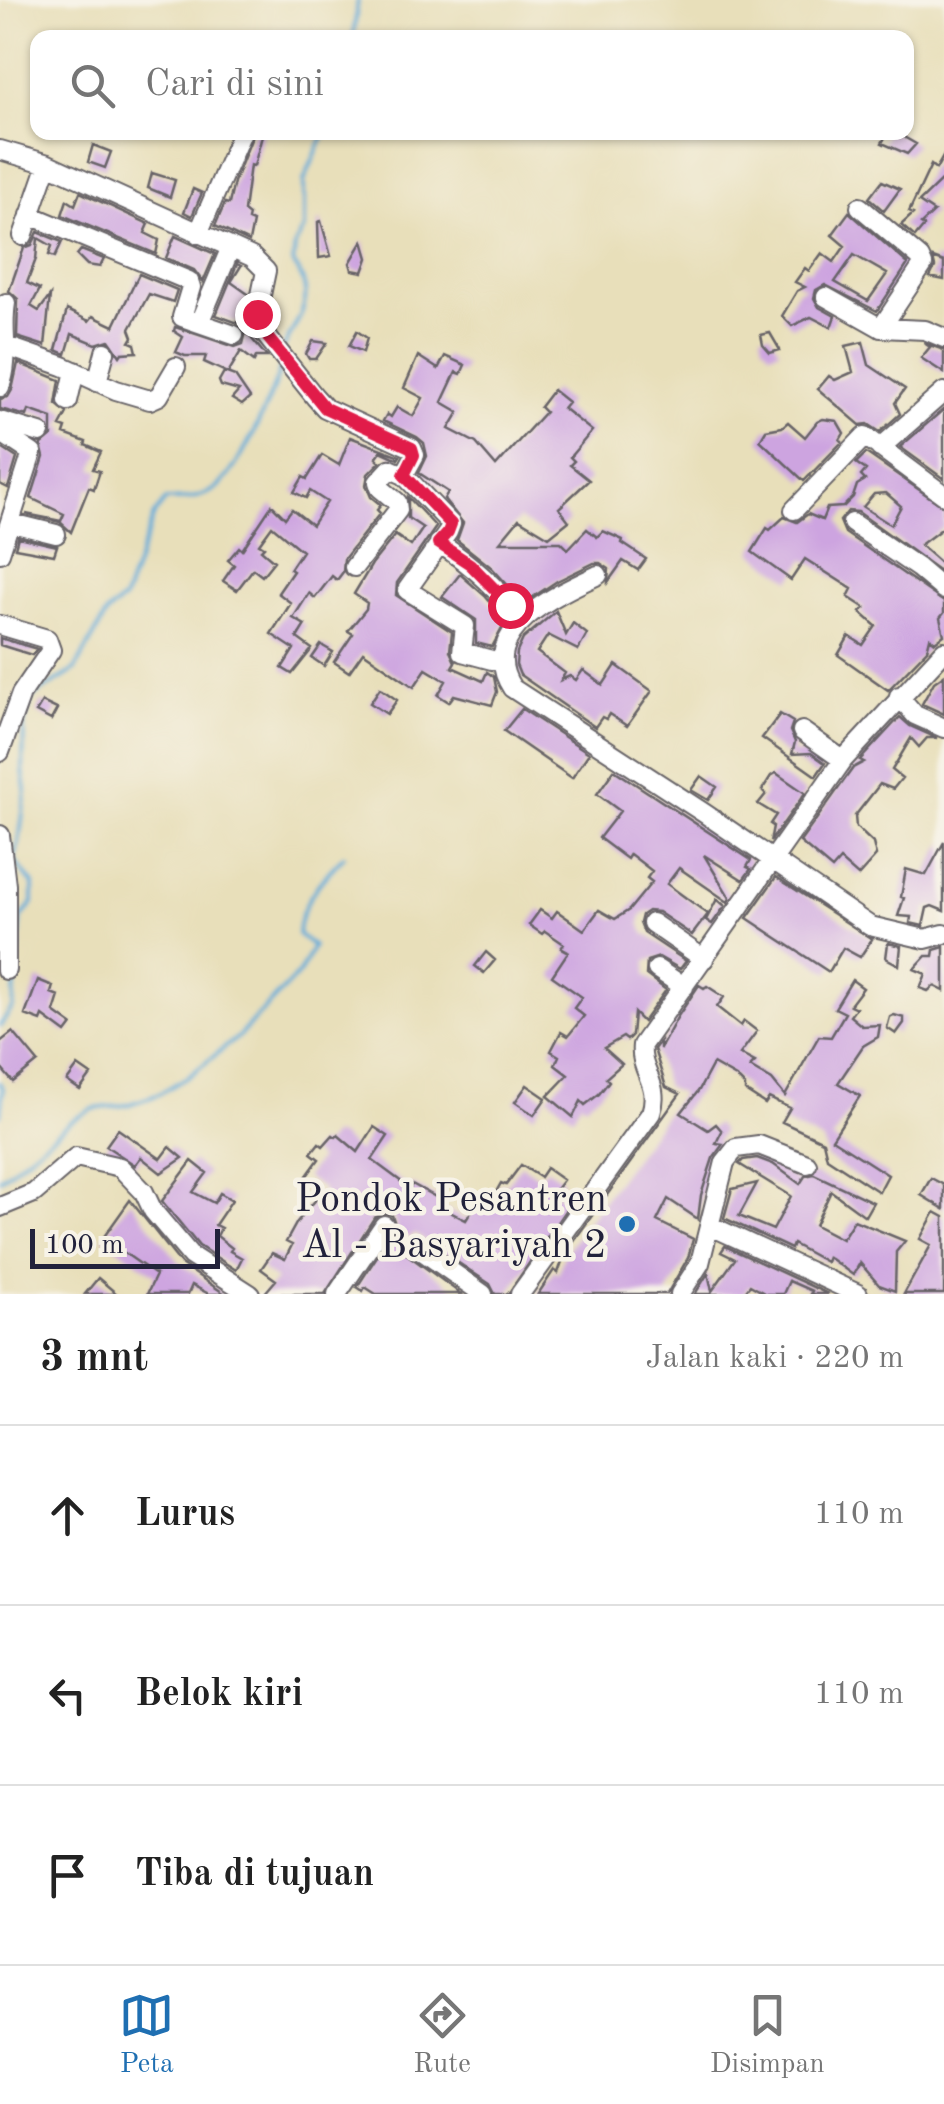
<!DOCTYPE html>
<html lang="id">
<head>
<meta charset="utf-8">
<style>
  :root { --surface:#fff; --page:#f6f6f6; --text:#222; --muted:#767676; --line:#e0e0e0; --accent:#1f6fb2 }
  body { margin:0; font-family:"Old Standard TT",serif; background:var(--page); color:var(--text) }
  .scale { position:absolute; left:30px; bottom:25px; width:190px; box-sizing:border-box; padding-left:10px; border:5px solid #22223b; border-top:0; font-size:28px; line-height:35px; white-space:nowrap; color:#22223b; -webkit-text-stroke:8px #f7f3e8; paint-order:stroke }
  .stop { position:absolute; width:30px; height:30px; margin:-22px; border:8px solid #e11d48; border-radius:50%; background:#fff }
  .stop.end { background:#e11d48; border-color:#fff; box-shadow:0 2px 10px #0008 }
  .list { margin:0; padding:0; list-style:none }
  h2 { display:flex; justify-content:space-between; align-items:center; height:130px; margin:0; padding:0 40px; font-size:42px }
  h2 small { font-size:32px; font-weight:400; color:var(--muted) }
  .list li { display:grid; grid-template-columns:65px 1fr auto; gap:30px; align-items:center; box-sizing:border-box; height:180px; padding:0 40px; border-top:2px solid var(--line) }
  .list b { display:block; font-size:38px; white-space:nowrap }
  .list em { font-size:32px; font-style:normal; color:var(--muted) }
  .icon { flex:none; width:55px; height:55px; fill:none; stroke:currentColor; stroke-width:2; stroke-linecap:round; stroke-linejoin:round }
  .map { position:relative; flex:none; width:944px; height:1294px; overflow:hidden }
  .search { position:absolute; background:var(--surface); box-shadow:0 2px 8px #0004; left:30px; right:30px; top:30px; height:110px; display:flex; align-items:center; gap:25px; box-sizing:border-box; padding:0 35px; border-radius:20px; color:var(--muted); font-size:38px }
  .sheet { height:670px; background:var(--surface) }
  nav { display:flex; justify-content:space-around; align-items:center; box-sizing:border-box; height:140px; border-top:2px solid var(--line); background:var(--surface); font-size:28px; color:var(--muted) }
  nav a { display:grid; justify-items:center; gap:5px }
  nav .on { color:var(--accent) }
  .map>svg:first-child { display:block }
</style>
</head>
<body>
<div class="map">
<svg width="944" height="1294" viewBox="0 0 944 1294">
  <rect width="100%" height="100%" fill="#f7f3e8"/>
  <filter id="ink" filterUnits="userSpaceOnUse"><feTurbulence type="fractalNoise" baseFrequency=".01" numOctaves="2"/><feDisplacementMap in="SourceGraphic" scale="20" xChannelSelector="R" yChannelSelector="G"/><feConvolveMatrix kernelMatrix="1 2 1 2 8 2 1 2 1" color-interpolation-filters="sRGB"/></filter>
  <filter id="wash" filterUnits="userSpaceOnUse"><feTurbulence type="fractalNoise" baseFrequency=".0048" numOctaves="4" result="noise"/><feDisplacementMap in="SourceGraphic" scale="40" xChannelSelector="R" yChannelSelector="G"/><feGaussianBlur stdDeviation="2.25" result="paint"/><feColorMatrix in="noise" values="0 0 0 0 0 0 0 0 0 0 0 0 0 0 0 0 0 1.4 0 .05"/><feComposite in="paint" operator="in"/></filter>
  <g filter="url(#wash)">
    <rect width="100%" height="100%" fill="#e8dfba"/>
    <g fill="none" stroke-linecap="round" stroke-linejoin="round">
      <!-- stream -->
      <path stroke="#61acd9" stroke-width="4" d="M353 38 358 0
        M284 347C300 315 318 296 293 263L295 245 304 229V181L325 132
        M0 1026 13 1007 21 918 33 903V884L13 859 19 843 26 790 23 770 24 722 32 697 75 670 107 613 124 599 154 515 166 500C183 500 197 499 212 491 238 477 272 395 281 366
        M0 1083 3 1088 0 1115
        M0 1179 71 1121 93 1109 126 1105 157 1095 189 1076 238 1037 300 972 313 946 298 934C299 903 323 877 344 856"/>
    </g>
    <g id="blocks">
      <!-- building -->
      <path fill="#cda4e0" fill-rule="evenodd" d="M254 132H263L254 166 250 165 244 211 249 215 248 220 253 222 249 242 215 226 225 203 229 204 234 182Z
        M888 132H895L916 144 907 154 882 143Z
        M93 145 111 152 105 168 88 162Z
        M944 155V178L919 202 934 212 921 224 924 226 915 237 901 225 913 214 909 212 931 165 936 169Z
        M152 173 175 180 170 197 148 188Z
        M882 181 900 189 884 211 869 198Z
        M193 189 202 193 192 216 184 212Z
        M80 192 149 224 145 233 159 240 156 254 62 215 67 200 75 205Z
        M849 212 908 264 877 311 825 285 816 290 814 298 819 307 835 316 831 327 811 317 792 326 782 316 797 291 805 287 795 282 805 268 809 271 822 253 834 262 845 246 832 235ZM854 255 887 274 868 301 835 282Z
        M321 221 331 256 319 258 318 222Z
        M38 232 62 242 55 257 49 255 52 246 38 238 36 259 27 283 40 289 31 306 39 311 50 296 45 346 17 337 18 299 9 291 24 248 32 245Z
        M175 236 215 254 203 282 194 270 166 258Z
        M363 241 368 258 363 272 352 270 350 263Z
        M81 250 104 259 100 267 87 265 77 255Z
        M933 258 944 262V280L930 277 935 267Z
        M237 264 241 266 231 282 248 294 238 323 216 315Z
        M139 274 177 290 173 302 149 294 130 329 133 337 130 342 135 344 137 352 122 353 120 356 109 340 96 344 72 334 66 354 56 350 67 310 89 321 93 316 114 326Z
        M175 327 235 347 243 344 246 332 267 357H256L254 361 241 351 228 373 204 362 206 356H185L176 352 183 337 174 331Z
        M357 331 367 338 363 352 349 346Z
        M770 333 780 350 770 353 763 345 761 335Z
        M313 341 327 343 316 359H309L306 354Z
        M863 342 869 365 905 389 895 403 900 414 880 432 868 424 860 425 818 389 829 376 835 380 853 372 846 346Z
        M924 343 944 350V373L921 358 930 347Z
        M418 356 438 369 445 356 465 365 461 374 456 372 442 402 459 412 449 429 476 443 496 466 545 412 540 407 553 390 568 402 563 408 592 431 570 457 574 461 570 465 589 480 559 508 569 521 549 537 519 519 500 542H561L568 549 587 529 597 537 603 531 623 540 622 543 646 559 638 570 623 561 608 582 609 569 600 563H594L557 581 524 603 492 568 457 540 463 523 444 499 448 492 419 473 427 456 424 443 417 437 383 421 387 414 391 417 397 407 413 416 423 398 404 388Z
        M18 363 60 380 56 404 67 413 60 426 66 428 64 434 86 442 85 445 101 452 93 469 100 471 94 489 89 487 71 532 60 522 26 514 61 521 64 514 31 498 44 457 41 445 52 436V418L29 410 27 416 0 409V399L8 397 12 390Z
        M224 372 235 376 250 398 242 405 232 399 239 391 221 386 219 381Z
        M944 409V479L900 447Z
        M823 419 837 421 844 433 840 440 842 442 804 481 760 440 766 430 782 427 788 422 805 437 817 422Z
        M350 437 400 456 398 459 381 451 376 458 380 462 368 474 366 485 371 497 381 505 377 510 380 513 344 559 343 572 337 580 332 576 315 598 309 593 293 618 305 625 297 638 312 649 292 674 282 668 294 649 271 634 291 603 278 593 293 571 290 569 302 551 272 526 259 544 264 547 261 550 274 561 262 576 253 569 237 590 223 581 234 565 228 560 239 547 242 550 272 505 285 518 292 509 312 525 327 502 310 491 306 498 294 492 303 477 307 479 322 455 339 465Z
        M0 447 17 458 8 488 0 484Z
        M866 453 944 507V527L920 545 944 566V574L858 512 848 511 840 521 845 533 944 602V613L940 618 944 635 935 642 930 638 927 650 888 690 838 655 849 636 863 645 876 626 860 612 865 608 848 597 852 589 805 559 791 580 752 552 767 528 770 530 784 517 797 522 808 514 822 520 827 508 843 507 853 497 857 485 865 480 861 476 866 470 856 463ZM886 493 901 506 891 525 863 507 874 494Z
        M408 497 436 527 397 583 396 595 452 632 450 651 455 662 452 667 483 681 487 672 494 677 497 692 492 705 454 695 449 702 438 695 446 681 426 669 414 687 363 652 349 672 334 662 353 634 348 631 366 609 367 603 354 594 372 564 395 535 411 546 423 528 408 518Z
        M18 537 57 546 54 555 15 548Z
        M460 574 485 596 506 621 492 647 476 643V620L442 597Z
        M556 611 566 635 573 623 587 634 578 650 548 635 537 652 565 673 561 680 570 676 576 680 583 670 603 685 616 665 652 691 627 726 609 714 606 719 602 717 595 727 520 675 516 665 517 652 523 639Z
        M0 638 37 649 32 655 0 645Z
        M321 645 333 652 324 666 312 658Z
        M944 675V714L922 704 934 682Z
        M380 688 397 700 387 714 370 703Z
        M42 702 57 709 51 720 36 712Z
        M522 709 589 753 572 778 504 731Z
        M780 714 793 722 790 731 795 742 792 754 811 753 825 763 816 776 762 738Z
        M900 717 910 726 937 738H927L919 747 911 738 892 770 902 778 893 789 880 784 855 816 856 827 873 843 876 856 858 876 840 860 832 869 800 842 853 768 864 762 860 760Z
        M614 770 751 860 747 867 751 869 743 880 704 855 730 898 728 902 679 868 667 884 708 914 692 935 658 912 648 911 642 915 640 923 644 933 686 961 680 969 659 957 647 961 646 975 666 990 643 1022 634 1013 632 1035 627 1040 623 1037 604 1048 622 1064 606 1078 609 1081 599 1094 585 1105 581 1101 573 1117 548 1096 568 1075 555 1065 559 1056 551 1051 561 1032 568 1036 584 1016 574 1008 582 997 552 976 568 952 561 948 564 944 545 931 542 934 529 925 540 910 552 918 557 911 584 930 599 910 615 919 629 910 652 882 647 878 652 871 630 854 627 859 599 838 620 811 597 794Z
        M776 773 805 793 770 842 773 826 770 824 776 815 758 804 766 794 762 790 771 776Z
        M701 776 717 787 708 800 691 790Z
        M944 842V911L932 906 927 908 923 926 910 923 911 917 898 916 904 898 901 897 906 869 926 875Z
        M776 877 872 939 860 957 843 948 829 972 747 918Z
        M717 899 725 906 712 924 706 920Z
        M888 943 901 946 899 965 886 958Z
        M944 947V991L934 986 928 991 920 988 926 974 914 969 926 956H933L934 950Z
        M486 952 495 960 484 973 475 966Z
        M38 980 53 986 51 993 59 996 54 1012 72 1025 66 1033 43 1016 41 1021 25 1015Z
        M852 980 863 988 850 1005 856 1008 850 1016 862 1026 880 1025 878 1037 863 1046 838 1083 860 1096 832 1139 888 1175 879 1192 827 1158 823 1141 782 1122 790 1108 769 1098 765 1104 745 1091V1086L736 1077 713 1064 699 1090 681 1113 708 1130 716 1124 722 1131 716 1143 723 1144 713 1158 701 1195 698 1219 668 1199 657 1221 693 1239 688 1258 667 1294H538L554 1270 558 1273 565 1253 680 1094 666 1087 654 1049 660 1041V1049L678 1016 699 985 704 988 707 986 724 997 717 1007 741 1026 744 1021 757 1031 740 1054 755 1062 750 1067 772 1080 785 1096 819 1036 831 1037 845 1013 835 1008Z
        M894 1015 904 1018V1023L896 1034 887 1028 890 1017Z
        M13 1032 38 1062 13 1082 0 1067V1042Z
        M78 1066 91 1075 80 1090 67 1081Z
        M527 1085 546 1098 534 1115 515 1102Z
        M374 1127 388 1136 372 1160 410 1188 412 1184 441 1200 438 1206 466 1220 474 1207 492 1199 501 1183 506 1185 521 1165 540 1177 546 1168 563 1180 554 1192 571 1202 508 1294H495L490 1284 415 1234 404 1240V1252L461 1294H376L365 1287 363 1291 357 1287 396 1227 392 1215 384 1213 374 1218 325 1294H264L276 1280 261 1269 272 1253 285 1259 292 1245 286 1242 297 1222 324 1190 306 1177 319 1159 311 1153 319 1143 323 1146 333 1135 336 1137 338 1135 358 1152Z
        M118 1129 161 1159 170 1147 183 1158 161 1173 141 1157 135 1165 106 1146Z
        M757 1158 773 1164 800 1184 805 1176 814 1174 873 1202 865 1216 831 1191 815 1225 842 1239 854 1220 905 1241 896 1252 895 1291 879 1285 860 1263 853 1275 828 1257 826 1262 793 1244 791 1249 724 1218 732 1189 757 1183 739 1216 773 1230 791 1196 739 1164 743 1160Z
        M192 1161 207 1173 193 1192 214 1203 220 1193 232 1200 215 1225 221 1228 217 1236 232 1248 230 1251 242 1258 236 1270 199 1246 162 1201Z
        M931 1178 944 1185V1209L921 1195Z
        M130 1200 181 1264 225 1294H209L192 1285 188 1294H147L156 1275 103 1238Z
        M935 1212 944 1217V1294H904L931 1245 920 1239Z
        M725 1246 828 1294H810L812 1291 789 1281 783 1294H766L750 1285 743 1294H695L708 1273 712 1291 735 1259 721 1252Z
        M98 1278 117 1294H85Z"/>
    </g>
  </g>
  <g filter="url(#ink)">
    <use href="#blocks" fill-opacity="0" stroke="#676467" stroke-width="2.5"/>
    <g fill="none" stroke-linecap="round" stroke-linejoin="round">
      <defs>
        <path id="minor" d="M0 150 48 164 252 257 266 271 257 314 264 333 315 397 325 408 412 448 415 455 404 475 451 524 448 532 407 590 465 626 462 652 503 663
          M860 207 920 258 923 265 881 328
          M30 215 189 281 191 287 182 317 234 335
          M198 234 242 132
          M23 236 48 164
          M826 297 881 328 925 330 944 338
          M199 323 231 247
          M6 346 63 366 116 390 150 400 159 396 176 367
          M97 382 105 352
          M0 387C11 356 1 334 6 303
          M68 401 75 371
          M0 421 40 433
          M0 432 32 453 0 553
          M880 448 944 392
          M794 510 865 436 944 495
          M12 523 56 534
          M852 523 918 568 944 590
          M439 543C469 563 500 588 520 620
          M354 567 398 510 397 502 380 488 378 482 390 469 404 475
          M598 575C559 593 475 631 512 688L704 813 870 926 925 939 944 934
          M0 625 47 639 51 650 21 694 0 752
          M899 696 915 715 944 728
          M802 731 843 760
          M0 835 6 885V970
          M652 923 704 959
          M657 969 684 987
          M0 1207 34 1193 76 1157 120 1167 144 1192 153 1211 191 1256 250 1294
          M711 1226 858 1294
          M415 1246 483 1294
          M337 1294 384 1225
          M520 1294 651 1113C661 1083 639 1072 642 1045L843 760 944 651
          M680 1294 700 1263 725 1162 736 1148 759 1145 807 1164"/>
      </defs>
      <!-- minor casing -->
      <use href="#minor" stroke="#676467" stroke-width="22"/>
      <!-- minor -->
      <use href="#minor" stroke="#fff" stroke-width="18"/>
    </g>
  </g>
  <g fill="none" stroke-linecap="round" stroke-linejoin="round" filter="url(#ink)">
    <!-- route -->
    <path stroke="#e11d48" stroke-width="12" d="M257 314 264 333 325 408 412 448 414 455 404 475 451 524 448 532 438 543 470 564 510 605"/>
  </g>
  <!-- markers -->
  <circle fill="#1f6fb2" stroke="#f7f3e8" stroke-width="4" cx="627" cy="1224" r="10"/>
  <g text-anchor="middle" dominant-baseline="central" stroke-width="9" stroke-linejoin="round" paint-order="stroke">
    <!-- poi labels -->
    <g font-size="40" fill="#22223b" stroke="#f7f3e8" text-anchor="end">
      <text x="607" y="1201">Pondok Pesantren<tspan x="607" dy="46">Al - Basyariyah 2</tspan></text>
    </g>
  </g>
</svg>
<div class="scale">100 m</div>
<div class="stop" style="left:510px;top:605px"></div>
<div class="stop end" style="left:257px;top:314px"></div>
<div class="search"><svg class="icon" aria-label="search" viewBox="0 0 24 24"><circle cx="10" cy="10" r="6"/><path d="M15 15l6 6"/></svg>Cari di sini</div>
</div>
<section class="sheet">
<h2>3 mnt<small>Jalan kaki · 220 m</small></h2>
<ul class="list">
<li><svg class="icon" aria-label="ahead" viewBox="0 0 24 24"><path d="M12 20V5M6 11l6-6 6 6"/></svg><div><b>Lurus</b></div><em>110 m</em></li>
<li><svg class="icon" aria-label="left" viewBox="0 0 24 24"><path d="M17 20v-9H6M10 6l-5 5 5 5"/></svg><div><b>Belok kiri</b></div><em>110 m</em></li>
<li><svg class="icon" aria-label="arrive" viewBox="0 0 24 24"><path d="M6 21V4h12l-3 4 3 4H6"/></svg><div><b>Tiba di tujuan</b></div></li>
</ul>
</section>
<nav>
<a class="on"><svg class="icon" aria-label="map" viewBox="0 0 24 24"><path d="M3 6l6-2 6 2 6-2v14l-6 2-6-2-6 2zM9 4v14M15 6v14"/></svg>Peta</a>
<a><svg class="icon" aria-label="directions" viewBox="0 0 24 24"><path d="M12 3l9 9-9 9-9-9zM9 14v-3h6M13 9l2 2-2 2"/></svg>Rute</a>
<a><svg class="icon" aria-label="saved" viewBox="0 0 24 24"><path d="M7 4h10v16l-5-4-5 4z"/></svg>Disimpan</a>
</nav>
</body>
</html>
